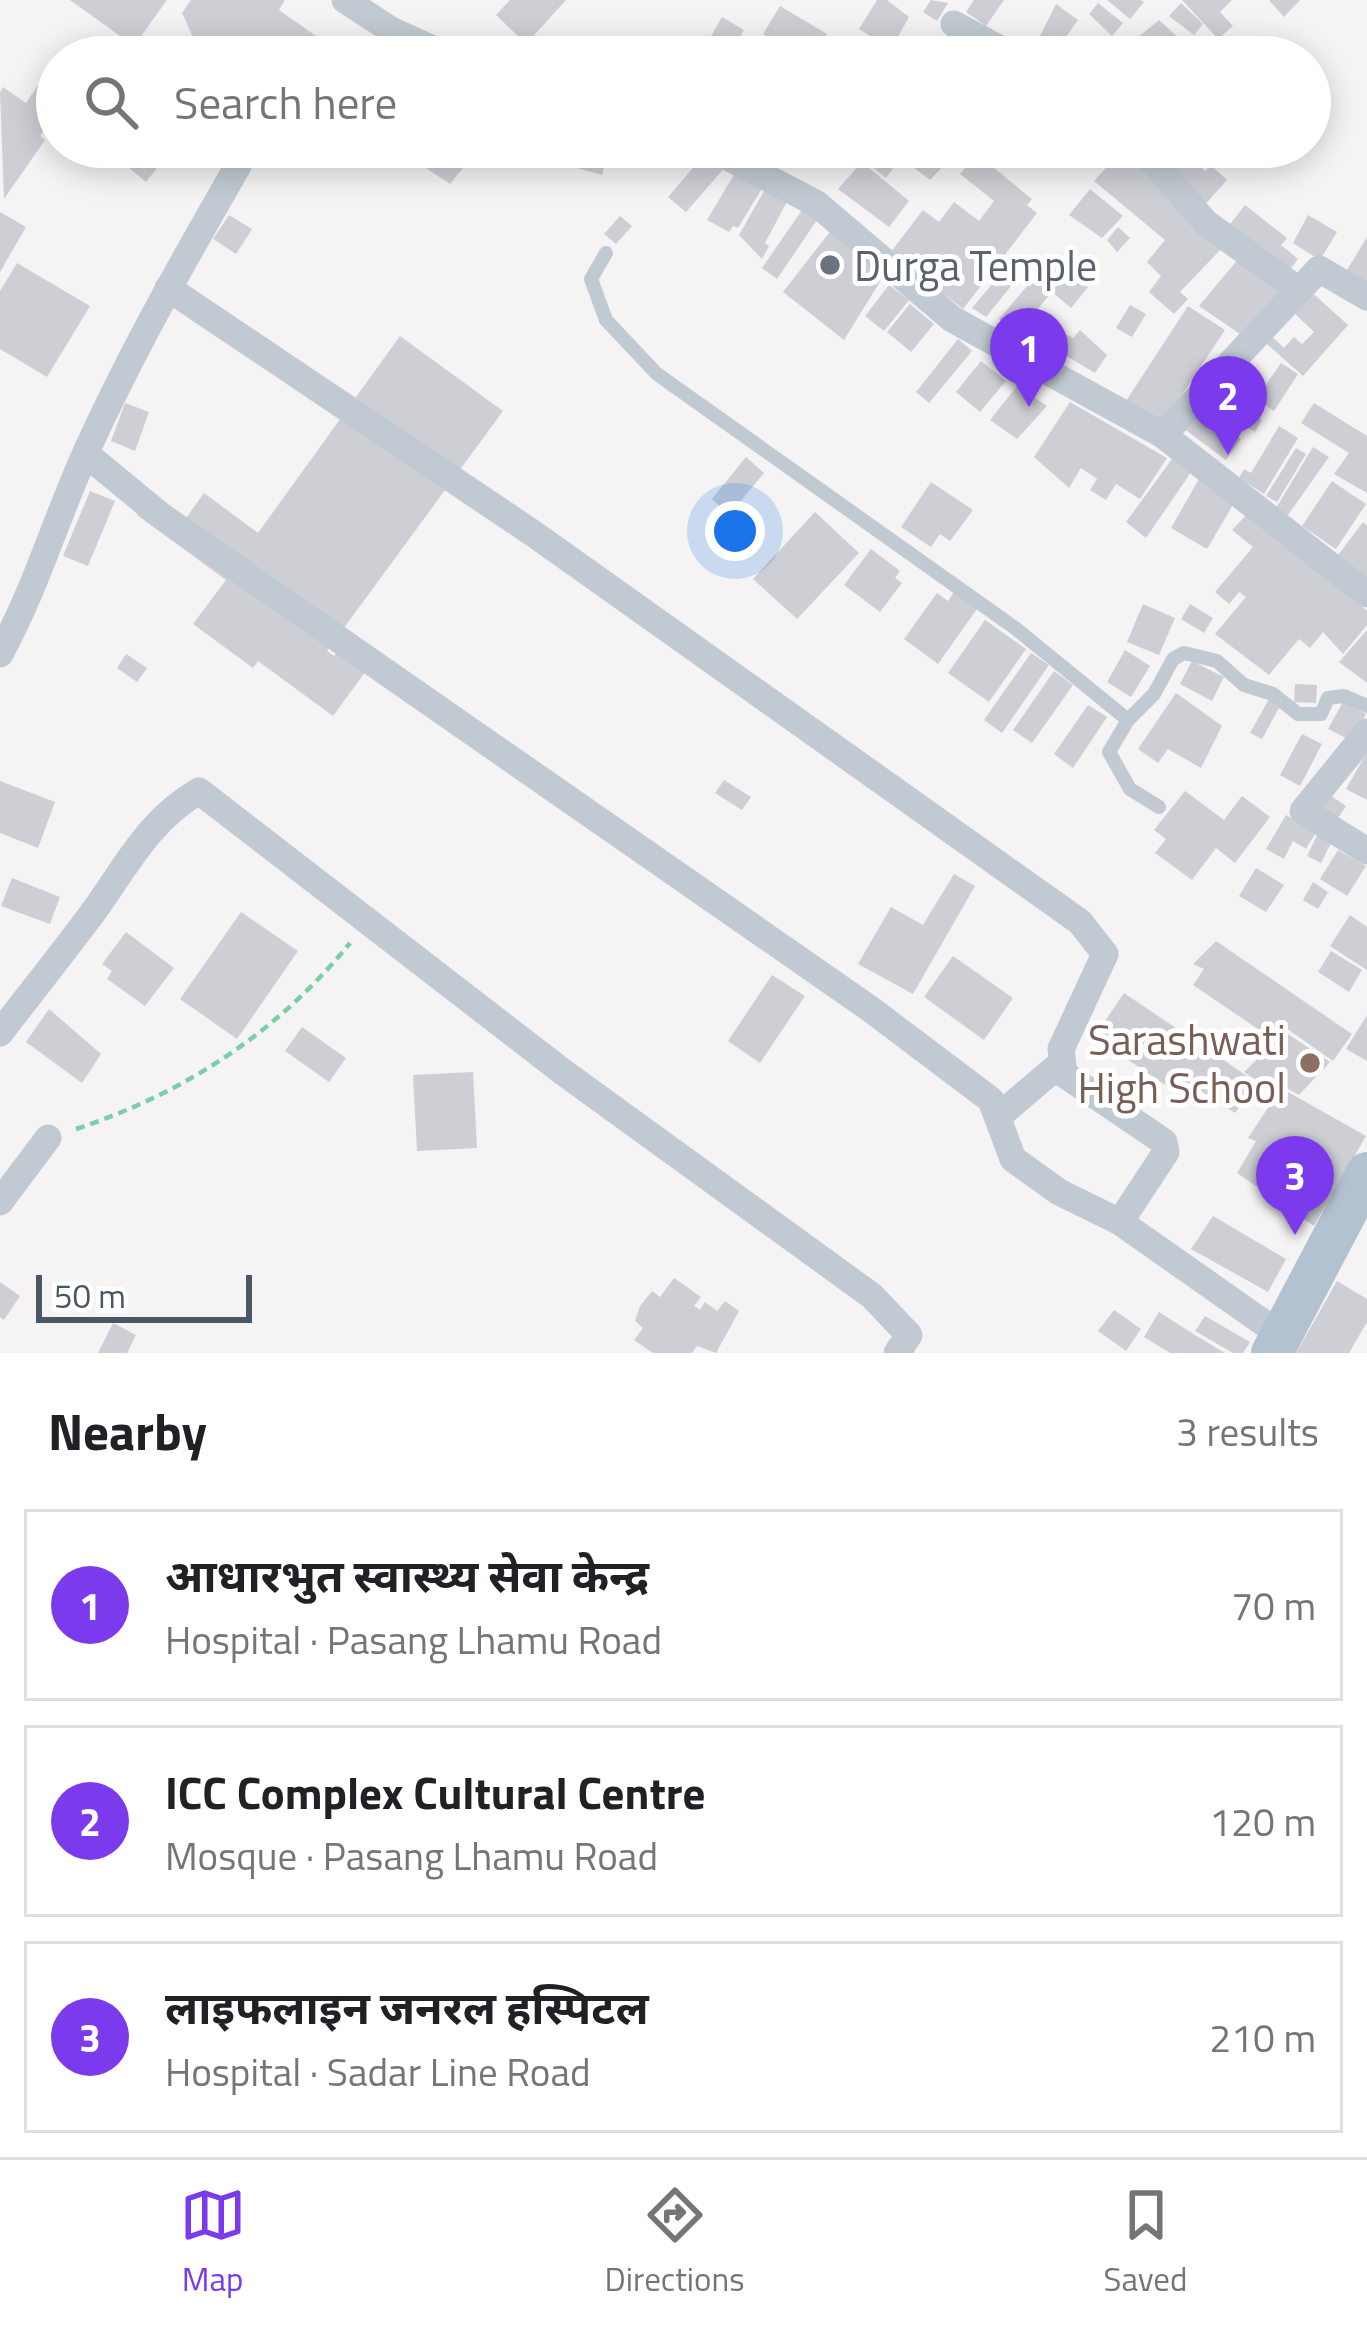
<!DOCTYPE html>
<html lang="en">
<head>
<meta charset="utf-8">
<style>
  :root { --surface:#fff; --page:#f2f2f2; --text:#202124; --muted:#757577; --line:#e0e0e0; --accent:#7c3aed }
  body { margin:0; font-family:"Titillium Web","Noto Sans Devanagari",sans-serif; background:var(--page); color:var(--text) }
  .scale { position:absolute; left:36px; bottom:30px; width:216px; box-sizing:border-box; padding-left:12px; border:6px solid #4a5661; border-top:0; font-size:33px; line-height:42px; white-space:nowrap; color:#4a5661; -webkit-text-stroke:9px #fff; paint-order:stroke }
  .you { position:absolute; left:735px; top:531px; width:42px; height:42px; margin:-30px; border:9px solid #fff; border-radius:50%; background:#1a73e8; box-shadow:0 0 0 18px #1a73e833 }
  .badge { display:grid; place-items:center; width:78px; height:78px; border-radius:50%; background:var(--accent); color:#fff; font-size:39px; font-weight:700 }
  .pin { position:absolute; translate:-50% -99px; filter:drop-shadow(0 3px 6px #0008) }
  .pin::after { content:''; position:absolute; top:63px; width:42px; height:36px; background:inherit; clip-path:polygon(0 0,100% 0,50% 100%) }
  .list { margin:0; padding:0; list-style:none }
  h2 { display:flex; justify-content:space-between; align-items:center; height:156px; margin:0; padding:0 48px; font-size:51px }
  h2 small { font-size:39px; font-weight:400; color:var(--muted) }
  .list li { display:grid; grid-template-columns:78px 1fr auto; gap:36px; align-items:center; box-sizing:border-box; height:192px; margin:0 24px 24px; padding:0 24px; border:3px solid var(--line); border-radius:0px }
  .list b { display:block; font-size:45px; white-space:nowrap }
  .list p { margin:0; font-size:39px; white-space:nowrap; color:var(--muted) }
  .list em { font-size:39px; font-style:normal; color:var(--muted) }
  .icon { flex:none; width:66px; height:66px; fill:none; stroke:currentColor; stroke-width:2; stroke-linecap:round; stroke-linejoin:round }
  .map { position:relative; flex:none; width:1367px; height:1353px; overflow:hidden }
  .search { position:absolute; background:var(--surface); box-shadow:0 6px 30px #0003; left:36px; right:36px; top:36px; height:132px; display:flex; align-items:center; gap:30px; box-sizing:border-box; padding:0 42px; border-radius:66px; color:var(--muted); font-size:45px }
  .sheet { height:804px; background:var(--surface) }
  nav { display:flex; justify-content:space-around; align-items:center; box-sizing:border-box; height:168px; border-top:3px solid var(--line); background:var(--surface); font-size:33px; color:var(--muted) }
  nav a { display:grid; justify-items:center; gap:6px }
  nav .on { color:var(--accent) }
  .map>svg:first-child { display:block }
</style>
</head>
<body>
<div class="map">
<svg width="1367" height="1353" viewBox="0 0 1367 1353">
  <rect width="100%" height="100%" fill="#f5f3f3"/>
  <!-- building -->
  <path fill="#cdcfd5" d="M70 0H167L134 46Z
    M191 0H285L279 10 326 43 315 57H202L182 13Z
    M510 0H566L526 44 496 15Z
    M877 0H887L909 17 891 49 859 29Z
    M931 0 948 3 937 21 923 12Z
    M974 0H1004L986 26 966 12Z
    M1107 0H1141L1144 2 1130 19Z
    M1182 0H1232L1220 12 1233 26 1218 39Z
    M1269 0H1300L1284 17Z
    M1098 3 1123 23 1112 36 1089 14Z
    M1181 3 1203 24 1194 35 1169 16Z
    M1056 4 1078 20 1052 57 1035 46Z
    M780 6 827 34 814 57H802L763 34Z
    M722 17 744 30 732 51 740 57H699Z
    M1159 20 1180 39 1164 57H1114Z
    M1068 40 1084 50 1080 57H1058Z
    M357 42 382 57H346Z
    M38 85 57 98V111L40 136 45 140 4 199 0 92 3 87 26 103Z
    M134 147 149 148 174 147 146 182 122 162Z
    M394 147H480L450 184Z
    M560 147H610L602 175 556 162Z
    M613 147H646L636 165 611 151Z
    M814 147H848L837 163Z
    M869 147H945L954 155 930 180 901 158 886 178 860 157Z
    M1125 147 1223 247 1180 292 1188 299 1174 314 1149 292 1161 276 1147 262 1165 240 1094 181Z
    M1143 147H1169L1178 156 1185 148 1205 171 1211 165 1227 180 1200 210Z
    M705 154 727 165 686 212 668 197Z
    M977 154 1032 199 1027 205 1037 213 963 309 890 253 923 210 939 222 954 202 979 221 994 201 960 174Z
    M862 162 909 201 889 227 838 189Z
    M739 166 766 182 738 228 733 226 729 232 707 220Z
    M768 184 790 196 765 243 769 246 762 259 739 235Z
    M1090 189 1123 216 1102 238 1069 215Z
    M1245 205 1287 238 1281 245 1298 259 1286 275 1228 227Z
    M802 210 817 220 777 279 762 268Z
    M0 212 26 227 0 272Z
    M229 215 252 229 236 254 213 239Z
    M1308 215 1337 232 1320 260 1293 243Z
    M620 216 632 226 616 244 604 234Z
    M1118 227 1130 238 1117 252 1107 240Z
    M832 229 886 272 844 340 783 292Z
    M1367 237V288L1344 275Z
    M1016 256 1028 265 986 317 972 308Z
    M1052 257 1088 287 1071 308 1052 292 1017 333 999 319Z
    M1239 258 1286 287 1240 334 1199 306Z
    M17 263 90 306 47 377 0 349V291Z
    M889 285 909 300 884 331 865 316Z
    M1307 288 1348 325 1303 376 1260 338 1267 332 1284 348 1294 337 1302 344 1314 332 1288 307Z
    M910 304 934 324 911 352 887 332Z
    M1130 305 1146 314 1132 337 1116 328Z
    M1188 306 1225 330 1162 425 1126 401Z
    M1050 326 1073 338 1080 330 1107 355 1095 373 1041 341Z
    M400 336 503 411 327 651 334 656 343 643 371 664 333 716 258 661 253 668 193 624 226 580 137 515 151 496 184 521 204 493 258 533Z
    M958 339 972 351 929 403 916 392Z
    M981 361 1006 381 980 412 956 392Z
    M1281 363 1298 374 1274 411 1263 404 1255 415 1262 420 1255 432 1209 403 1225 378 1234 384 1240 374 1259 387 1252 396 1256 399Z
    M1017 386 1047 406 1017 439 990 420Z
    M1070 402 1167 458 1140 499 1116 484 1106 500 1090 490 1097 479 1081 468 1069 488 1034 457Z
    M125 403 149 412 135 451 111 441Z
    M1314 403 1367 436V493L1334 474 1349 453 1301 423Z
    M1195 405 1241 439 1226 460 1180 426Z
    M1279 426 1298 438 1264 494 1239 478 1244 469 1251 473Z
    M1313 447 1329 457 1288 515 1276 508Z
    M1296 448 1306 454 1277 502 1266 496Z
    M1175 455 1194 468 1146 538 1126 522Z
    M746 457 764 473 729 515 712 499Z
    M1200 477 1237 498 1207 549 1171 528Z
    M1332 481 1366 504 1336 549 1302 526Z
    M931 482 973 510 950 541 940 534 931 547 901 527Z
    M90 491 115 501 88 566 63 556Z
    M1250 511 1367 611V625L1343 654 1323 632 1310 648 1299 639 1269 675 1215 634 1246 597 1239 592 1229 604 1215 592 1253 547 1232 530Z
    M815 512 859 553 797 619 753 579Z
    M1363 522 1367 525V582L1335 559Z
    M871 549 900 571 895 578 902 583 880 612 844 585Z
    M954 592 977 609 938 664 904 639 937 593 948 601Z
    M1143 604 1175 618 1159 655 1127 642Z
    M1190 604 1213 618 1204 633 1181 619Z
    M985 620 1026 649 989 702 948 673Z
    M1367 630V683L1339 662Z
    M1125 650 1150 666 1131 697 1107 682Z
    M1031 653 1049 665 1002 733 984 720Z
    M126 654 147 668 137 682 117 668Z
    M1192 661 1224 677 1212 701 1180 684Z
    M1054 671 1073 685 1032 743 1013 730Z
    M1295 684 1317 685 1316 703 1294 702Z
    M1176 693 1222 726 1201 768 1168 749 1158 763 1138 749Z
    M1269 699 1280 706 1262 739 1250 733Z
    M1343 702 1366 714 1352 741 1328 729Z
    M1088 705 1107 717 1073 768 1054 754Z
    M1302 734 1322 744 1300 786 1280 775Z
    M1367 752V800L1346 789Z
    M724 780 751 797 742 810 715 793Z
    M0 781 55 802 38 848 0 833Z
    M1185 791 1224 820 1242 796 1270 817 1235 863 1216 848 1192 880 1155 853 1166 839 1154 830Z
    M1331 796 1346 806 1334 824 1319 813Z
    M1286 815 1316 832 1306 849 1293 841 1284 859 1266 849Z
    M1321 827 1336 833 1321 863 1307 856Z
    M1338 850 1366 866 1347 896 1320 879Z
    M1256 868 1284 885 1266 912 1239 896Z
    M954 874 975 886 913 994 858 964 891 907 923 925Z
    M12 878 60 897 50 924 1 906Z
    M1313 882 1328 892 1318 909 1303 900Z
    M241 912 298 951 237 1039 180 999Z
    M1350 915 1367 927V970L1330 946Z
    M126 932 174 968 145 1006 107 979 112 971 102 964Z
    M1216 941 1352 1034 1333 1061 1283 1026 1274 1040 1193 985 1204 969 1193 964Z
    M1331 951 1362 970 1349 992 1318 972Z
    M953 956 1013 998 984 1040 924 997Z
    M772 975 805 996 760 1063 728 1041Z
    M1124 993 1256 1082 1235 1113 1195 1087 1186 1099 1094 1037Z
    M49 1009 101 1054 82 1083 26 1042Z
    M1367 1015V1061L1346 1049Z
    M302 1027 346 1058 329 1082 285 1051Z
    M1285 1032 1330 1062 1299 1095 1281 1085 1275 1093 1244 1072Z
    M473 1072 477 1148 417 1151 413 1075Z
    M1281 1088 1366 1136 1314 1226 1237 1173 1256 1141 1248 1138Z
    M1213 1216 1286 1259 1268 1292 1191 1249Z
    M674 1278 701 1297 694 1306 700 1310 705 1302 717 1311 725 1301 739 1311 716 1353 697 1346 692 1353H653L634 1340 643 1328 635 1321 640 1306 652 1291 660 1297Z
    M1337 1281 1367 1299V1322L1349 1353H1296Z
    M0 1282 20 1296 4 1320 0 1317Z
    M1114 1310 1141 1329 1126 1351 1098 1331Z
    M1159 1312 1195 1335 1225 1353H1170L1144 1337Z
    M1205 1316 1250 1342 1243 1353H1233L1195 1331Z
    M113 1323 136 1335 127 1353H98Z"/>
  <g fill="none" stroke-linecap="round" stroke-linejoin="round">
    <!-- path -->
    <path stroke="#7ad0a6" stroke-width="4.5" stroke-dasharray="9 6" stroke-linecap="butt" d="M76 1129C185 1093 278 1032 350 943"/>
    <!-- service -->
    <path stroke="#c1cad2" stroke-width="14" d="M606 253 591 279 606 320 657 374 1015 628 1128 720 1154 694 1173 659 1184 653 1217 661 1244 685 1273 694 1298 714H1321L1328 698 1344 696 1367 706
      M1128 720 1109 752 1130 789 1159 807"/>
    <!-- minor -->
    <path stroke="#c1cad2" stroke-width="27" d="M345 0 391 30 451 57
      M954 24 1015 57
      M709 147 817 204 952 319 1163 435 1367 594
      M1140 147 1206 223 1297 289
      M168 288 534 534 1080 922 1105 954 1061 1049 1064 1074 1164 1142 1166 1152 1120 1222
      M1163 435 1319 269 1367 297
      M86 454 160 515 869 1008 991 1100 1013 1159 1059 1192 1120 1222 1281 1335
      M0 654C36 588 56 518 87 450 132 351 185 258 239 164
      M1367 732 1303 811 1367 851
      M0 1033C30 994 61 955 91 915 125 869 147 821 199 791L563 1072 872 1296 909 1335 897 1353
      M1000 1115 1060 1064
      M0 1202 48 1138"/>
    <!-- primary -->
    <path stroke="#b3c2d1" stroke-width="42" d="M1272 1353 1367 1173"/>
  </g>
  <!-- markers -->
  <circle fill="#6b7280" stroke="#fff" stroke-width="4.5" cx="830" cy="265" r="12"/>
  <circle fill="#8d6e63" stroke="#fff" stroke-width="4.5" cx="1310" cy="1063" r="12"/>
  <g text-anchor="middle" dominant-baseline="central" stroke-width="10" stroke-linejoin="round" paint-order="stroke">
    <!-- worship labels -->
    <g font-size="42" fill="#5b616d" stroke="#fff" text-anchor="start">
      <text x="854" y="265">Durga Temple</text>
    </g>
    <!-- education labels -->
    <g font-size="42" fill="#785e54" stroke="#fff" text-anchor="end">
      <text x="1286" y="1039">Sarashwati<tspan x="1286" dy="48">High School</tspan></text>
    </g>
  </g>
</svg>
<div class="scale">50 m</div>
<div class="you"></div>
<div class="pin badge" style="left:1029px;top:407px">1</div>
<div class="pin badge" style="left:1228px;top:455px">2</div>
<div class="pin badge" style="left:1295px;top:1235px">3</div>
<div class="search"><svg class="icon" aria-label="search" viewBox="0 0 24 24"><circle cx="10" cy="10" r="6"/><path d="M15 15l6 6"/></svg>Search here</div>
</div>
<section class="sheet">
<h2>Nearby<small>3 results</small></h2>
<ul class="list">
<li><span class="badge">1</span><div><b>आधारभुत स्वास्थ्य सेवा केन्द्र</b><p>Hospital · Pasang Lhamu Road</p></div><em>70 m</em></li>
<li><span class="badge">2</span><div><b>ICC Complex Cultural Centre</b><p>Mosque · Pasang Lhamu Road</p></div><em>120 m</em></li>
<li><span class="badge">3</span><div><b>लाइफलाइन जनरल हस्पिटल</b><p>Hospital · Sadar Line Road</p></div><em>210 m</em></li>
</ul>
</section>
<nav>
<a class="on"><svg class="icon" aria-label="map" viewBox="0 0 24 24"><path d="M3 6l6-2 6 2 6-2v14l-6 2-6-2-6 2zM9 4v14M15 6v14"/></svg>Map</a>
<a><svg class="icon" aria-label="directions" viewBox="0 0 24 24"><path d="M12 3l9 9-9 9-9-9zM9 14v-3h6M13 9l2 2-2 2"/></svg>Directions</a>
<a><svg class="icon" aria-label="saved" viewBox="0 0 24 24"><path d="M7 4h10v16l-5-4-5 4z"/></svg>Saved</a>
</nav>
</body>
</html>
